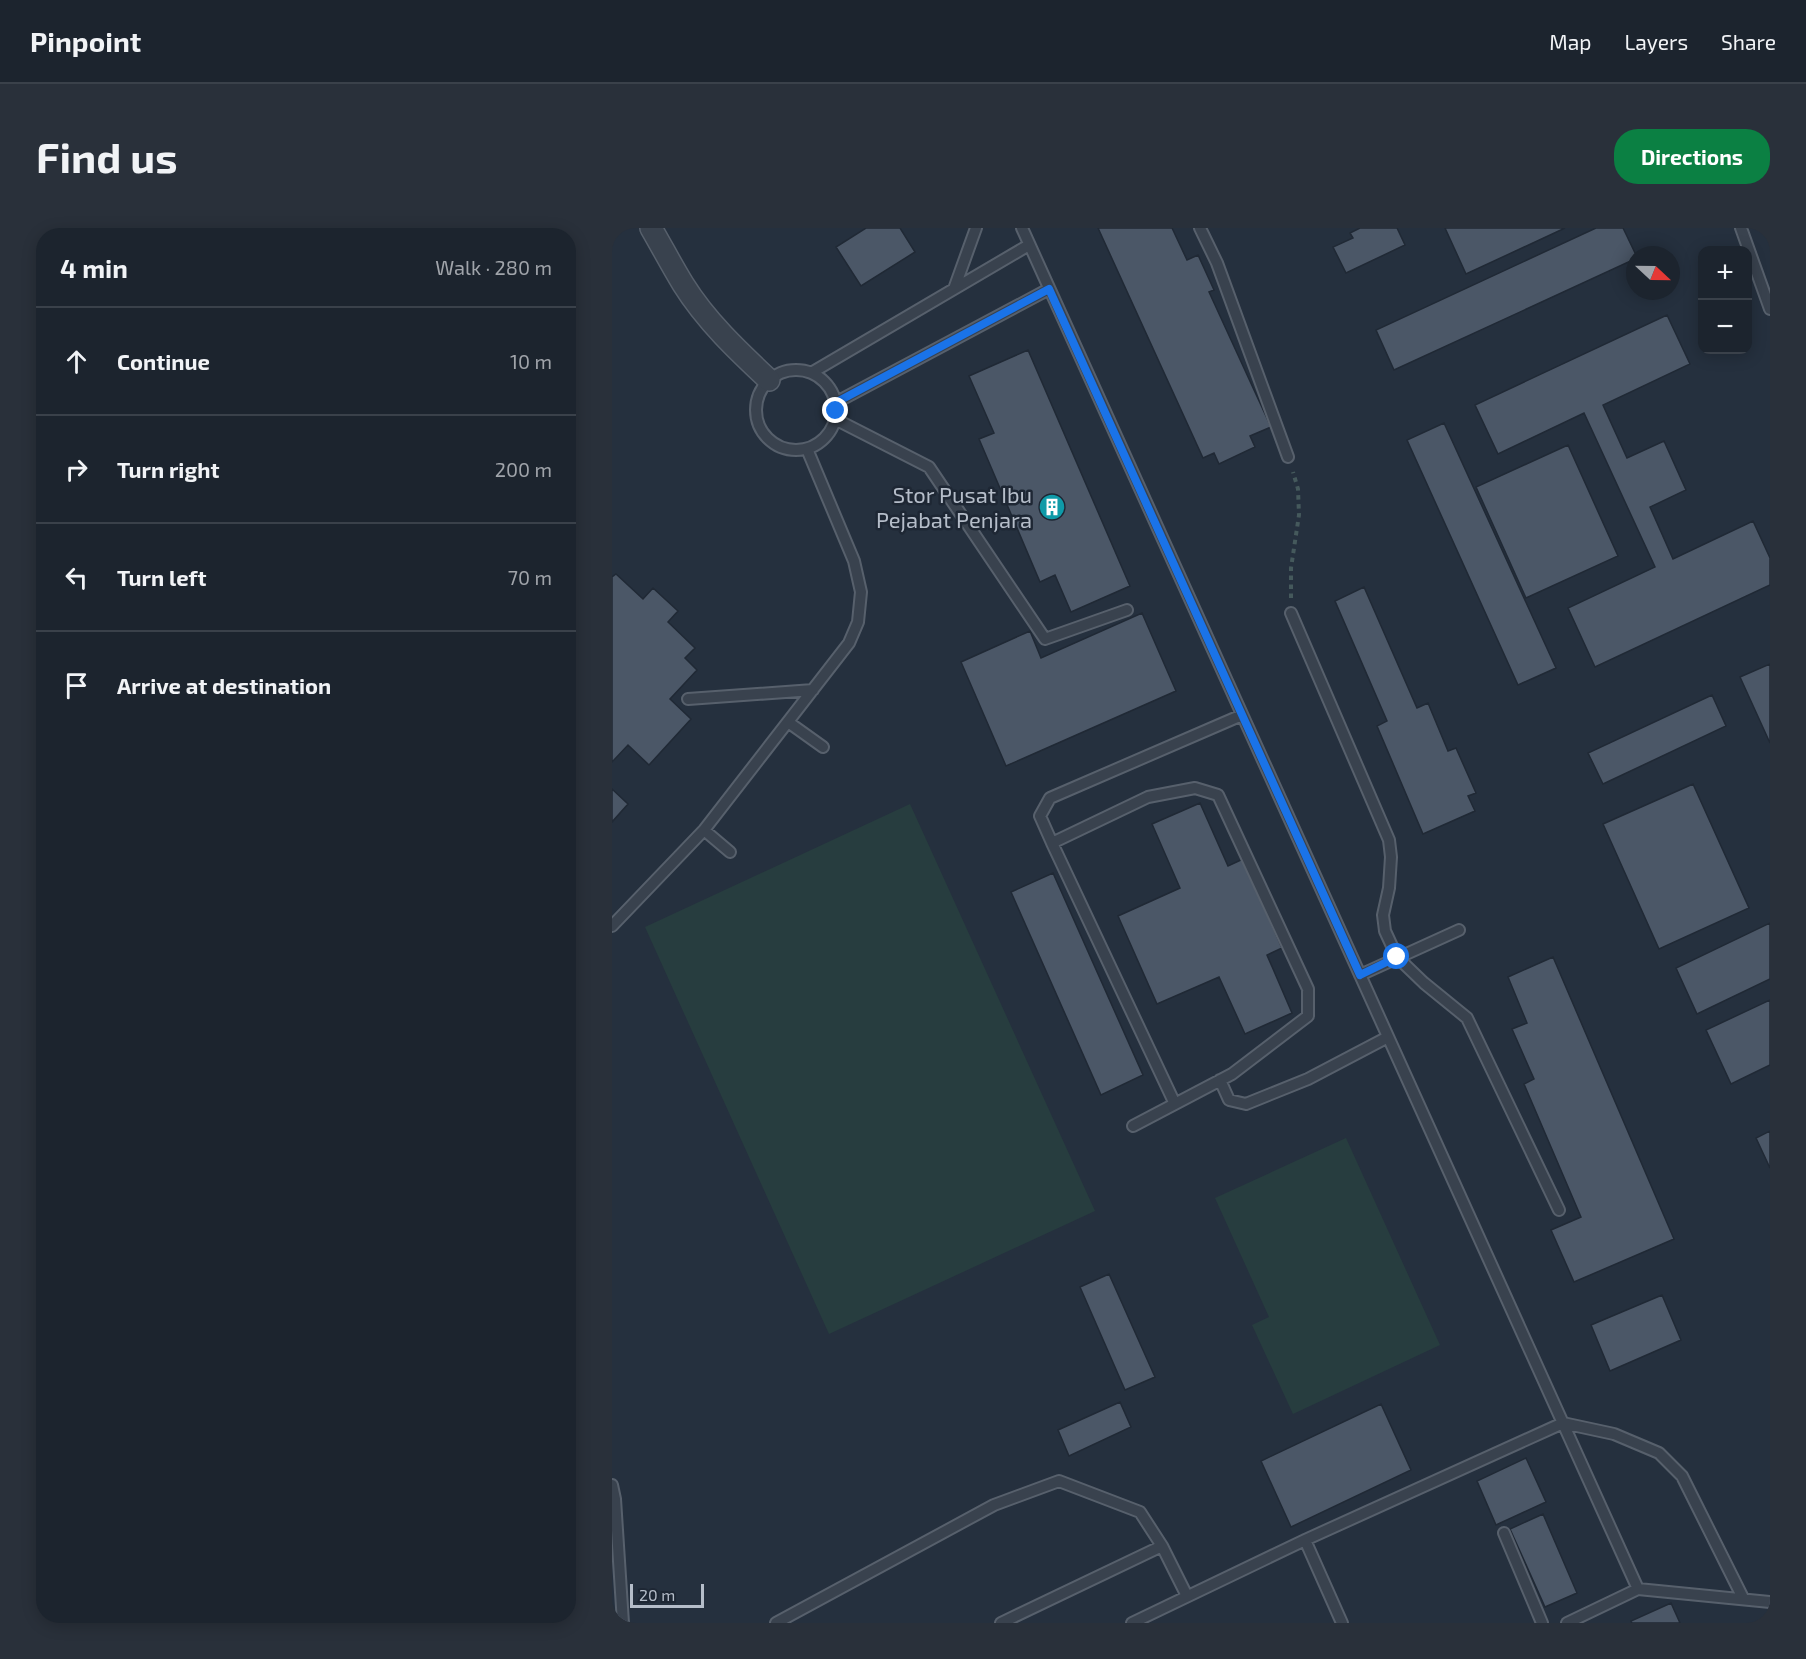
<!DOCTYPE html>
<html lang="en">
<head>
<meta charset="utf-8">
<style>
  :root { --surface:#1c242e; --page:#29303a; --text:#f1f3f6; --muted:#a0a4aa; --line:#3a414a; --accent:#0b8043 }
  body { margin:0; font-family:"Exo 2",sans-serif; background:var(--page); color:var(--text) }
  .controls { position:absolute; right:18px; top:18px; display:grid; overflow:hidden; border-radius:12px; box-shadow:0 3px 15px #0003 }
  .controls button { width:54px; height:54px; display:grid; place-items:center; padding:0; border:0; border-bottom:2px solid var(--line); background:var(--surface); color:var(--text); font:30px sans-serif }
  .compass { position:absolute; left:1014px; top:18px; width:54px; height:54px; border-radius:50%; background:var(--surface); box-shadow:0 3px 15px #0003; rotate:112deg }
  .scale { position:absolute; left:18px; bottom:15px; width:74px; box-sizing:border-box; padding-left:6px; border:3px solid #b5bdc9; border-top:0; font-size:16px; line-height:21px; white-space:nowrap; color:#b5bdc9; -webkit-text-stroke:4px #1e2734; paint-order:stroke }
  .stop { position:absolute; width:18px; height:18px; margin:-14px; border:4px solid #1a73e8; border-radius:50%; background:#fff }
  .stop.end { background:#1a73e8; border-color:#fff; box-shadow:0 2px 6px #0008 }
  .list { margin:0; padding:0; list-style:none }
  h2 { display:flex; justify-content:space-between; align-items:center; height:78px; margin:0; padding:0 24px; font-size:26px }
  h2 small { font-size:20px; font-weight:400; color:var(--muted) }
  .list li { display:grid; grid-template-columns:39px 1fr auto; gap:18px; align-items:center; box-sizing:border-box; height:108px; padding:0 24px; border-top:2px solid var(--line) }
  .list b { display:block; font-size:22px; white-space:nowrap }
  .list em { font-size:20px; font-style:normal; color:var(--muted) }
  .icon { flex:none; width:33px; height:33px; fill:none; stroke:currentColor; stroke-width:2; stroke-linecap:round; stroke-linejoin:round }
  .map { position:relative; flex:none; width:1158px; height:1395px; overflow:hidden; border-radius:24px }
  header { display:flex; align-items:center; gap:36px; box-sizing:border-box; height:84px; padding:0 30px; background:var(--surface); border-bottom:2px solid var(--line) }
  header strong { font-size:28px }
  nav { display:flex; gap:33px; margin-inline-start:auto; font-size:21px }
  .intro { display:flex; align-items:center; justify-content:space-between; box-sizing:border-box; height:144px; padding:0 36px }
  h1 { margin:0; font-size:42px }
  .button { padding:15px 27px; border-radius:24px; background:var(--accent); color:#fff; font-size:21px; font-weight:700 }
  main { display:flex; gap:36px; padding:0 36px }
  aside { flex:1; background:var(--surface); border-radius:24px; box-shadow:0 3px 15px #0003 }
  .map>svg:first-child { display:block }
</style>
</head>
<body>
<header>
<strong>Pinpoint</strong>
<nav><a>Map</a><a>Layers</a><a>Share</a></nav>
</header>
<div class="intro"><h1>Find us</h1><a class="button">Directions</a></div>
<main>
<aside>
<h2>4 min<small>Walk · 280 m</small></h2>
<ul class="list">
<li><svg class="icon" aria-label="ahead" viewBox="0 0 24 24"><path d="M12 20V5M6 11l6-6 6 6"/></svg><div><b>Continue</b></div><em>10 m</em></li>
<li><svg class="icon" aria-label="right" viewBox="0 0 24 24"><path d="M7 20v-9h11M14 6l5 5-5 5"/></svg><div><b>Turn right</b></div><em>200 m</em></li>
<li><svg class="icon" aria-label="left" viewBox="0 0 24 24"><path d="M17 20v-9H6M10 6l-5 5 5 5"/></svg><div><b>Turn left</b></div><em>70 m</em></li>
<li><svg class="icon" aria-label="arrive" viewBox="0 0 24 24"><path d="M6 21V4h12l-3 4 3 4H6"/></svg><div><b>Arrive at destination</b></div></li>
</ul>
</aside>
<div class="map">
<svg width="1158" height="1395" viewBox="0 0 1158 1395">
  <rect width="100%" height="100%" fill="#25303e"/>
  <!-- green -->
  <path fill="#273d3f" d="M298 576 483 983 217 1106 33 699Z
    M734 910 828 1117 681 1186 640 1097 657 1089 603 970Z"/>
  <!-- building -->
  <path fill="#4b5767" stroke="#202935" stroke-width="1.5" d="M254 0H288L303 24 249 58 224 19Z
    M486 0H560L575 32 586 27 602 62 597 64 659 199 638 208 643 219 607 236 602 225 591 230Z
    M748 0H785L793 17 734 45 721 19 741 10 738 5Z
    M833 0H953L854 46Z
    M984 0H1011L1024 27 1023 31 782 142 764 102Z
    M1055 87 1078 136 991 177 1015 230 1052 213 1074 262 1038 279 1061 331 1141 293 1158 330V357L983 439 956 380 1043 339 972 185 886 226 863 177Z
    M416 122 518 358 459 384 443 347 428 354 367 211 382 205 357 148Z
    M832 195 944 440 906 457 795 212Z
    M956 217 1006 328 914 370 864 259Z
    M4 346 31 371 41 360 66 383 56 394 83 420 73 430 85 442 58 471 79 491 37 537 16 517 0 534V349Z
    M752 359 805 480 816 475 836 523 844 520 864 565 856 568 863 583 811 606 765 498 775 493 723 373Z
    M530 385 564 463 394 538 349 434 418 403 429 430Z
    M1158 436V515L1128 449Z
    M1100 467 1114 498 991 556 976 525Z
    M1081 556 1137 680 1047 721 991 596Z
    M0 561 16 576 0 594Z
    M588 575 616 638 631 631 670 720 655 727 680 785 633 806 607 749 545 776 506 688 568 660 540 596Z
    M441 645 531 847 489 867 399 664Z
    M1158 695V751L1085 786 1064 740Z
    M941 729 1062 1011 962 1054 939 1002 969 989 912 856 922 851 900 801 915 795 896 749Z
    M1158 772V837L1119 856 1094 802Z
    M1158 903V940L1144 910Z
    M497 1046 543 1149 513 1162 468 1059Z
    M1050 1067 1069 1112 998 1143 979 1097Z
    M508 1174 519 1199 457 1228 446 1202Z
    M769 1176 799 1242 679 1299 649 1233Z
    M914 1230 934 1274 884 1297 865 1253Z
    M931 1286 965 1365 933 1379 898 1301Z
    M1059 1375 1068 1395H1020L1019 1393Z"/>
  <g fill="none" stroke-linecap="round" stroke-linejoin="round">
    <defs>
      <path id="lane" d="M410 0 1026 1361
        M588 0 605 35 676 229
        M1129 0 1158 81
        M342 61 364 0
        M144 182a40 40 0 1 1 80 0a40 40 0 1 1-80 0Z
        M199 145 417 17
        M223 175 437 61
        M223 191 317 239 433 411 515 382
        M679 385 777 612 779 629 777 660 771 687 773 703 785 729 812 755 855 790 947 982
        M76 471 201 462
        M176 494 211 519
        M92 602 118 624
        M440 615 563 876
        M0 698 92 602 237 415 246 394 249 364 242 333 195 221
        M748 747 847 702
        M608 852 617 872 634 876 696 851 776 809
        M521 898 620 846 696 788V761L606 567 583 560 536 569 440 615 428 588 438 570 630 487
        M0 1257 3 1271 11 1395
        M892 1305 930 1395
        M693 1312 730 1395
        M164 1395 382 1277 447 1253 528 1284 550 1318 575 1368
        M389 1395 550 1318
        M520 1395 693 1312 951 1195 1002 1206 1047 1225 1070 1248 1131 1370
        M955 1395 1026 1361 1158 1374"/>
      <path id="street" d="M39 0C50 19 60 38 71 56 94 93 126 123 157 152"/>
    </defs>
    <!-- lane casing -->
    <use href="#lane" stroke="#57606c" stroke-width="14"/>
    <!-- street casing -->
    <use href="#street" stroke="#57606c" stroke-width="24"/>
    <!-- path -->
    <path stroke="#45595c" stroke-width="4" stroke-dasharray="4.5 4.5" stroke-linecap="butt" d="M679 370V340L687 287 686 261 681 244"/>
    <!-- lane -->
    <use href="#lane" stroke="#39424e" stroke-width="10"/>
    <!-- street -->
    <use href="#street" stroke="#39424e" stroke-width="21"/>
  </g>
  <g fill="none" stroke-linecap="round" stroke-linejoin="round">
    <!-- route -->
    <path stroke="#1a73e8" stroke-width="8" d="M224 183 223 175 437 61 748 747 785 729"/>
  </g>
  <!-- icons -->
  <defs>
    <symbol id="building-disc" viewBox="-11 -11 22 22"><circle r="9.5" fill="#0f9aa8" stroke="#1e2734"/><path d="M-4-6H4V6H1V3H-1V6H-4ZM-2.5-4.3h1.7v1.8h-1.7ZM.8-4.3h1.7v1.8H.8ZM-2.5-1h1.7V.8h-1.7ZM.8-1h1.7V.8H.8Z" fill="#fff"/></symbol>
  </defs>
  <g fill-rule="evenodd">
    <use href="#building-disc" x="425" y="264" width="30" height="30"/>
  </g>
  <g text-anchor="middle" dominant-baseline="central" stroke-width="5" stroke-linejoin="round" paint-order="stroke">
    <!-- poi labels -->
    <g font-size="22" fill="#b5bdc9" stroke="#1e2734" text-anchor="end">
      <text x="420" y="266">Stor Pusat Ibu<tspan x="420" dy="25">Pejabat Penjara</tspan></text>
    </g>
  </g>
</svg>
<div class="controls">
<button>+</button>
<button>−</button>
</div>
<svg class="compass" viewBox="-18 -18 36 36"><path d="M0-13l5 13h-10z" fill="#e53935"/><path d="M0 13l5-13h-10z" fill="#a0a4aa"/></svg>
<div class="scale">20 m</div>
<div class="stop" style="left:785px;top:729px"></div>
<div class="stop end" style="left:224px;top:183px"></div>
</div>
</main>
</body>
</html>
